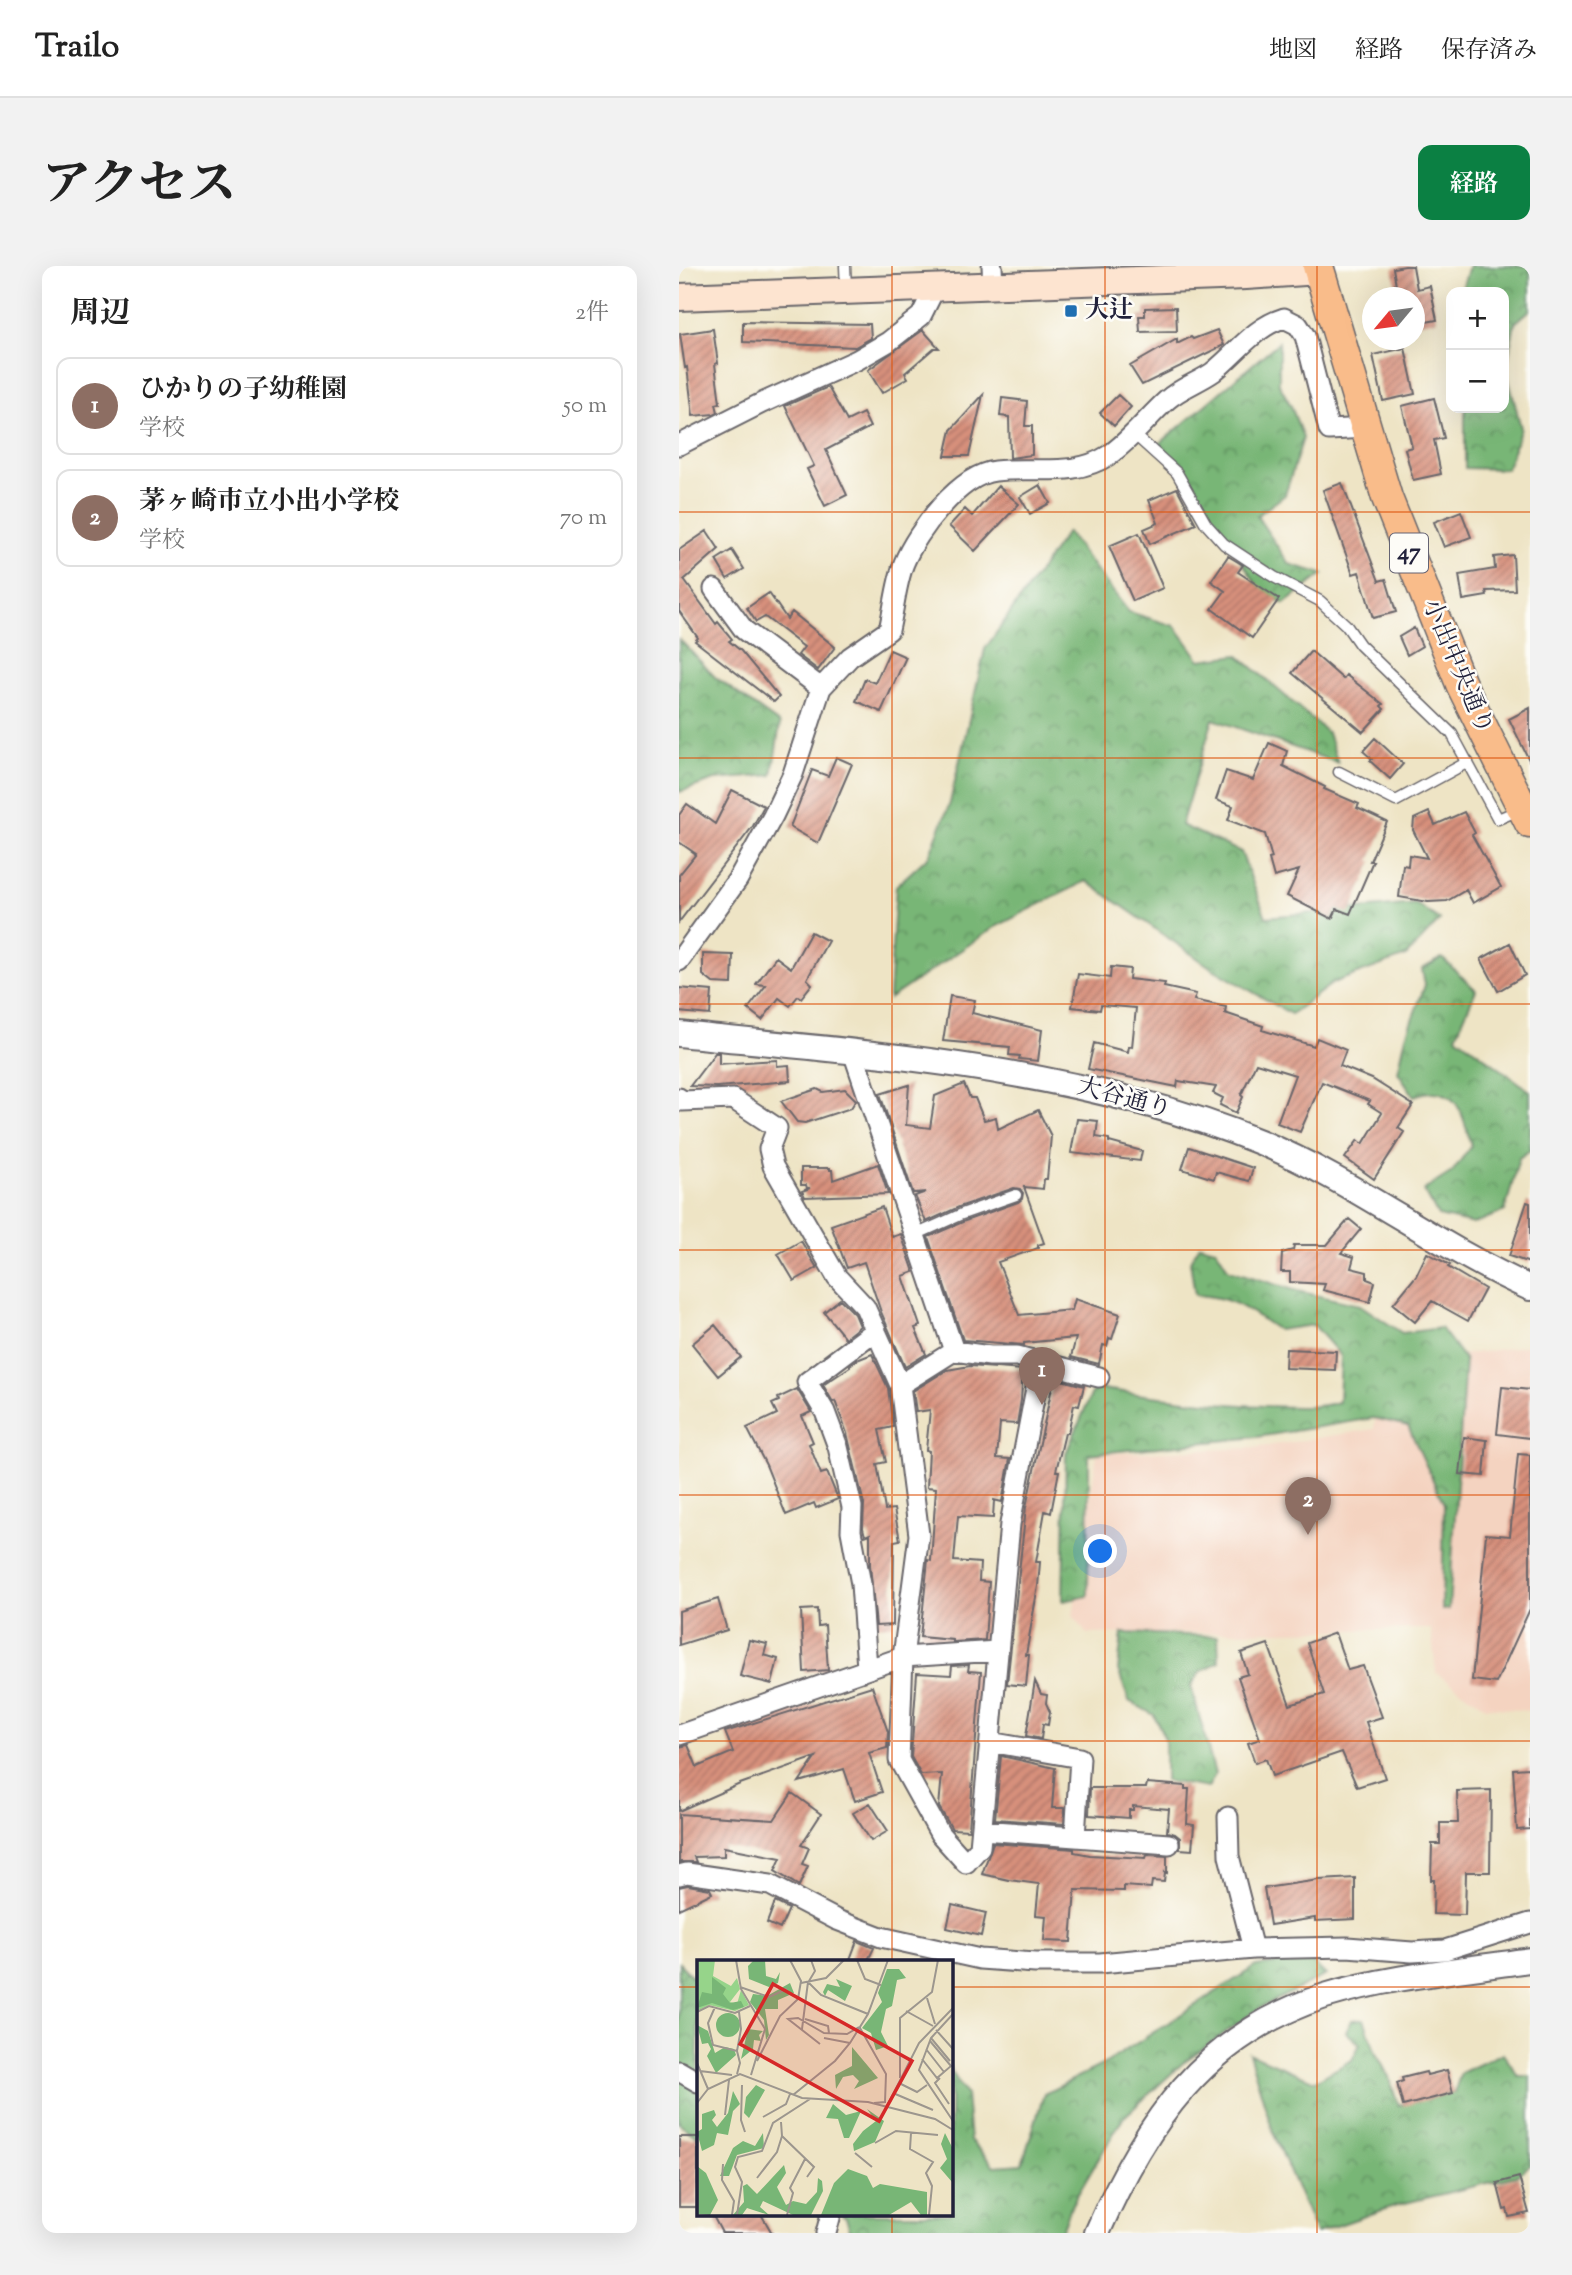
<!DOCTYPE html>
<html lang="ja">
<head>
<meta charset="utf-8">
<style>
  :root { --surface:#fff; --page:#f2f2f2; --text:#222; --muted:#767676; --line:#e0e0e0; --accent:#0b8043 }
  body { margin:0; font-family:"Sorts Mill Goudy","Noto Serif JP",serif; background:var(--page); color:var(--text) }
  .controls { position:absolute; right:21px; top:21px; display:grid; overflow:hidden; border-radius:14px; box-shadow:0 7px 28px #0002 }
  .controls button { width:63px; height:63px; display:grid; place-items:center; padding:0; border:0; border-bottom:2px solid var(--line); background:var(--surface); color:var(--text); font:35px sans-serif }
  .compass { position:absolute; left:683px; top:21px; width:63px; height:63px; border-radius:50%; background:var(--surface); box-shadow:0 7px 28px #0002; rotate:241deg }
  .you { position:absolute; left:422px; top:1286px; width:24px; height:24px; margin:-18px; border:5px solid #fff; border-radius:50%; background:#1a73e8; box-shadow:0 0 0 10px #1a73e833 }
  .badge { display:grid; place-items:center; width:46px; height:46px; border-radius:50%; background:var(--accent); color:#fff; font-size:23px; font-weight:700 }
  .pin { position:absolute; translate:-50% -58px; filter:drop-shadow(0 2px 4px #0008) }
  .pin::after { content:''; position:absolute; top:37px; width:24px; height:21px; background:inherit; clip-path:polygon(0 0,100% 0,50% 100%) }
  .list { margin:0; padding:0; list-style:none }
  h2 { display:flex; justify-content:space-between; align-items:center; height:91px; margin:0; padding:0 28px; font-size:30px }
  h2 small { font-size:23px; font-weight:400; color:var(--muted) }
  .list li { display:grid; grid-template-columns:46px 1fr auto; gap:21px; align-items:center; box-sizing:border-box; height:98px; margin:0 14px 14px; padding:0 14px; border:2px solid var(--line); border-radius:14px }
  .list b { display:block; font-size:26px; white-space:nowrap }
  .list p { margin:0; font-size:23px; white-space:nowrap; color:var(--muted) }
  .list em { font-size:23px; font-style:normal; color:var(--muted) }
  .map { position:relative; flex:none; width:851px; height:1967px; overflow:hidden; border-radius:14px }
  header { display:flex; align-items:center; gap:42px; box-sizing:border-box; height:98px; padding:0 35px; background:var(--surface); border-bottom:2px solid var(--line) }
  header strong { font-size:33px }
  nav { display:flex; gap:38px; margin-inline-start:auto; font-size:24px }
  .intro { display:flex; align-items:center; justify-content:space-between; box-sizing:border-box; height:168px; padding:0 42px }
  h1 { margin:0; font-size:49px }
  .button { padding:18px 32px; border-radius:14px; background:var(--accent); color:#fff; font-size:24px; font-weight:700 }
  main { display:flex; gap:42px; padding:0 42px }
  aside { flex:1; background:var(--surface); border-radius:14px; box-shadow:0 7px 28px #0002 }
  .map>svg:first-child { display:block }
</style>
</head>
<body>
<header>
<strong>Trailo</strong>
<nav><a>地図</a><a>経路</a><a>保存済み</a></nav>
</header>
<div class="intro"><h1>アクセス</h1><a class="button">経路</a></div>
<main>
<aside>
<h2>周辺<small>2件</small></h2>
<ul class="list">
<li><span class="badge" style="background:#8d6e63">1</span><div><b>ひかりの子幼稚園</b><p>学校</p></div><em>50 m</em></li>
<li><span class="badge" style="background:#8d6e63">2</span><div><b>茅ヶ崎市立小出小学校</b><p>学校</p></div><em>70 m</em></li>
</ul>
</aside>
<div class="map">
<svg width="851" height="1967" viewBox="0 0 851 1967">
  <defs>
    <pattern id="forest-crowns" width="20" height="18" patternUnits="userSpaceOnUse" patternTransform="scale(1.75)"><rect width="20" height="18" fill="#78b676"/><path d="M2 6a3 3 0 1 1 6 0M12 15a3 3 0 1 1 6 0" fill="none" stroke="#629462"/></pattern>
    <pattern id="building-hatch" width="6" height="6" patternUnits="userSpaceOnUse" patternTransform="scale(1.75)"><rect width="6" height="6" fill="#d7907c"/><path d="M-1 1l2-2M0 6l6-6M5 7l2-2" fill="none" stroke="#ae7567"/></pattern>
  </defs>
  <rect width="100%" height="100%" fill="#fdfcf7"/>
  <filter id="ink" filterUnits="userSpaceOnUse"><feTurbulence type="fractalNoise" baseFrequency=".0143" numOctaves="2"/><feDisplacementMap in="SourceGraphic" scale="14" xChannelSelector="R" yChannelSelector="G"/><feConvolveMatrix kernelMatrix="1 2 1 2 8 2 1 2 1" color-interpolation-filters="sRGB"/></filter>
  <filter id="wash" filterUnits="userSpaceOnUse"><feTurbulence type="fractalNoise" baseFrequency=".00686" numOctaves="4" result="noise"/><feDisplacementMap in="SourceGraphic" scale="28" xChannelSelector="R" yChannelSelector="G"/><feGaussianBlur stdDeviation="1.57" result="paint"/><feColorMatrix in="noise" values="0 0 0 0 0 0 0 0 0 0 0 0 0 0 0 0 0 1.4 0 .05"/><feComposite in="paint" operator="in"/></filter>
  <g filter="url(#wash)">
    <rect width="100%" height="100%" fill="#eee4c5"/>
    <!-- built -->
    <path fill="#f4d3c0" d="M851 1079V1445L807 1441 757 1407 752 1363 408 1368 394 1350 418 1188 575 1182 695 1163 705 1080 774 1090Z"/>
    <!-- forest -->
    <path fill="url(#forest-crowns)" stroke="#4d6c58" stroke-width="2" d="M790 0H851V44L836 57 827 103 842 162 828 203 786 202V142H825V26H782Z
      M600 76V118L612 140 624 172 606 229 578 250 610 298 644 308 605 338 581 324 548 272 524 246 500 202 478 180Z
      M388 266 450 346 496 360 521 394 559 389 649 467 659 497 534 453 502 559 562 586 587 651 737 638 761 654 727 690 654 717 612 748 534 703 407 615 316 661 210 733 217 620 250 590 271 537 306 383Z
      M0 373 36 411 101 458 93 509 36 514 0 526Z
      M763 692 797 724 777 770 851 825V884L840 892 826 945 794 958 759 950 745 924 773 906 792 880C784 847 777 814 735 830L719 806 727 770 746 719 743 703Z
      M521 979 537 983 550 1004 618 1025 681 1039 723 1067 762 1062 786 1094 770 1343 763 1344 765 1238 729 1160 695 1152 578 1171 410 1188 409 1330 384 1335 387 1187 415 1122C472 1130 528 1138 586 1140 612 1141 635 1143 660 1136L662 1090 635 1059 599 1064C568 1043 555 1031 516 1029L511 995Z
      M443 1367 539 1370 540 1396 521 1406 512 1420 536 1508 529 1522 486 1515V1473L475 1449 450 1435 439 1404Z
      M631 1694 647 1709 581 1742 506 1795 443 1853 393 1938 382 1967H172L167 1952 160 1948H271V1803L287 1829 291 1874 315 1900 343 1898 365 1828 427 1797 577 1700Z
      M0 1697 19 1717V1871L0 1857Z
      M685 1753 697 1787 710 1811 719 1839 775 1827 782 1807 824 1787 839 1810H851V1899L837 1910 718 1939 637 1967 594 1866 570 1787 636 1815 673 1794 681 1778 667 1766 673 1754Z"/>
    <g id="blocks">
      <!-- building -->
      <path fill="url(#building-hatch)" d="M726 0H734L738 23 751 20 758 54 736 58V32H719L714 2Z
        M497 41 498 65 461 66 460 50H466V42Z
        M64 56 191 58 192 72 176 81 64 76Z
        M34 63 39 97 36 98 41 137 37 138 39 146 35 148 14 150 8 101 6 102 1 68Z
        M244 64 260 82H255L226 107 229 112 203 127 189 104Z
        M538 64 545 79 463 119 451 100 498 73V78L512 71 514 73Z
        M726 82 736 128 704 135 694 89Z
        M149 121 168 155 184 147 191 161 147 184 168 229 146 240 128 203 135 200 106 140Z
        M304 129 290 190H266L272 164Z
        M439 129 452 141 435 160 421 147Z
        M323 132 348 135 346 160H353V189L331 192 330 151 321 150Z
        M755 132 765 172 755 174 762 208 734 214 726 183 733 181 723 140Z
        M663 217 700 315 707 313 717 346 694 352 680 306 674 308 644 224Z
        M361 219 371 237 351 248 341 231Z
        M319 220 340 238 296 285 270 260 286 243 293 250Z
        M498 222 517 258 471 278 465 263 479 257 470 234Z
        M782 245 792 271 765 281 755 256Z
        M28 265 40 283 5 314 37 358 39 356 53 373 50 375 62 385 100 431 95 436 16 375 19 372 0 345V284Z
        M460 267 484 322 454 335 430 280Z
        M53 284 65 303 48 313 37 294Z
        M834 289 836 324 807 325 808 330 784 334 780 309 816 303 815 291Z
        M549 290 564 299 559 306 600 333 573 372 533 343 546 325 532 315Z
        M90 327 108 353 113 346 156 381 139 404 119 389 125 381 86 351 77 356 68 342Z
        M735 362 743 380 728 389 720 371Z
        M211 384 227 391 202 446 177 435 186 413 196 417Z
        M632 385 664 413 667 409 704 438 702 440 705 443 684 466 613 407Z
        M851 442V496L830 453Z
        M696 472 724 498 711 513 691 495 693 493 684 485Z
        M590 477 608 485 604 500 646 521 645 523 680 538 678 542 708 556 691 595H694L671 648 658 643 653 653 608 630 620 604 595 611 590 593 593 592 586 568 549 554 554 540 537 534 547 505 574 514Z
        M157 491 173 498 139 577 111 561 133 504 149 510Z
        M53 524 85 540 74 560 0 656V609L17 588 0 576V549L8 538 36 558Z
        M750 546 756 559 785 546 796 567 793 569 822 621 794 637 787 624 768 635 749 636 720 631 724 599 729 600 730 589 748 592 734 564 735 553Z
        M132 666 149 675 128 713 133 718 122 732 119 730 111 740 100 732 83 754 69 743 87 719 77 718 97 691 112 702Z
        M831 677 846 709 819 725 802 693Z
        M24 688 54 689 53 718 34 717 24 709Z
        M432 701 451 703 450 713 486 717 485 721 517 728 515 734 547 741 546 747 584 760 583 764 635 780 638 772 667 784 661 800 693 813 734 839 719 862 725 866 695 913 666 892 679 874 684 878 703 847 689 838 691 835 643 816 621 866 598 857 616 809 577 797 562 829 564 831 557 847 541 839 544 832 534 827 537 821 499 815 498 821 409 803 415 777 449 786 450 780 453 781 457 742 422 739 421 744 393 741 399 708 431 712Z
        M0 722 33 725 31 749 0 746Z
        M271 730 296 734 293 747 363 764 359 795 340 793 341 790 330 789 331 781 264 775Z
        M36 787H40V798L98 794V800L110 799 111 815 38 821 11 820Z
        M285 818 291 832H296L305 854 317 851 319 863 359 844 372 870 368 913H365L364 923 345 921 365 977 359 979V982L319 996 340 1049 393 1044 396 1033 441 1048 433 1073 430 1072 428 1080 424 1079 420 1098 392 1091 397 1072 345 1077V1079L284 1074 249 971 286 955 339 936 343 933 344 927 341 923 335 922 280 941 247 956 236 930 247 926 234 927 201 828 230 819 227 859 251 862 256 830Z
        M138 823 144 826 166 823 177 834 172 842 126 857 118 856 102 835Z
        M398 853 419 855 417 871 430 873V876L463 885 461 895 392 887Z
        M510 881 574 902 570 915 537 906 535 913 503 903Z
        M199 898 209 928 126 931 123 925 131 922H128L127 919H122V902H151V904H153L154 914Z
        M848 936 851 937V997L830 990Z
        M203 941 213 971 222 968 235 1006 224 1010 241 1060 236 1062 247 1088 226 1101 202 1046 185 996 168 1002 152 959Z
        M670 953 682 963 662 987 675 991 672 1002 688 1006V1013L696 1016 691 1036 644 1024 646 1018 611 1016V1006H602L603 987 614 984 615 979H648Z
        M122 975 138 1002 115 1015 99 988Z
        M748 987 771 999 769 1001 806 1023 789 1055 753 1035 736 1056 714 1038 737 1010Z
        M161 1033 176 1048 181 1060 166 1072 145 1046Z
        M36 1059 62 1091 39 1110 13 1078Z
        M607 1083 657 1085 656 1104 606 1102Z
        M193 1088 209 1122 214 1161 200 1164 207 1196 198 1198 206 1244 215 1243 221 1274 215 1275 214 1359 197 1360 191 1299V1268L186 1270 184 1262 185 1238 168 1167 156 1135 154 1136 144 1119 171 1101V1099L178 1094Z
        M291 1100 344 1104 342 1134 338 1158 321 1157 318 1192 331 1193 323 1236 315 1234 314 1252 279 1250 275 1295 301 1297 300 1315 310 1316 306 1374 274 1376V1374L241 1371 249 1294 252 1295 257 1222 248 1221 250 1185 247 1184 251 1144 237 1146 234 1125 268 1104Z
        M375 1112 405 1120 400 1140 395 1139 389 1167H386L377 1205H380L372 1247 366 1245 357 1296H361L359 1320 347 1389H350L347 1420 328 1418 347 1241Z
        M823 1121 851 1124V1172L818 1168Z
        M118 1123 132 1146 123 1150 134 1176 130 1178 142 1208 148 1206 159 1233 137 1242 135 1237 107 1249 87 1199 68 1162 98 1148 93 1138 100 1135 99 1132Z
        M785 1171 808 1174 805 1210 781 1208Z
        M839 1188 851 1189V1343L817 1417 793 1414 807 1268 831 1270Z
        M39 1333 48 1364 0 1379V1345Z
        M138 1343 139 1360 146 1359 149 1404 125 1406 122 1344Z
        M656 1367 669 1404 684 1400 703 1451 687 1456 706 1512 678 1521 663 1486 593 1510 587 1493 576 1497 569 1477 581 1473 559 1411 569 1408 562 1387 589 1378 611 1439 645 1428 628 1377Z
        M70 1374 88 1378 85 1389 99 1393 93 1418 61 1410Z
        M290 1399 289 1405 302 1406 290 1564 273 1563 260 1541 263 1508 242 1509 232 1491 238 1407 272 1409 273 1400Z
        M356 1415 362 1428 368 1429 367 1437 371 1446 369 1459 364 1458 362 1473 347 1470Z
        M193 1420 209 1466 208 1482 190 1487 203 1526 176 1535 165 1503 120 1516 137 1491 61 1518 0 1545V1481L9 1479 18 1501 54 1486 46 1466Z
        M322 1490 376 1502 373 1542H386L385 1558 316 1553Z
        M851 1502V1563L838 1564 834 1503Z
        M468 1517 506 1520V1523H510L508 1558 515 1559 513 1584 501 1583V1572L496 1568 488 1566 490 1543 454 1540V1544H450V1552L410 1549 411 1522H467Z
        M812 1524 811 1606H787L786 1649 754 1648 755 1614H752L753 1578H761V1557H779L778 1525Z
        M113 1527 142 1548 122 1579 130 1582 123 1598 129 1600 120 1620 96 1605 102 1592 45 1581V1590L15 1591 17 1596H0V1548L95 1554Z
        M191 1537 209 1565 192 1575 174 1547Z
        M314 1577 395 1583V1586L411 1589 467 1592 468 1589 488 1590V1607L486 1606 485 1616 473 1615 472 1622 445 1620V1625L396 1624 392 1676 365 1675 367 1650 357 1649 360 1618 330 1614 303 1608Z
        M676 1612V1653L636 1655V1652L591 1659 585 1622 640 1614Z
        M9 1619 31 1623 33 1627 0 1643V1621Z
        M96 1636 110 1643 101 1663 88 1657Z
        M273 1639 307 1647 302 1670 268 1662Z
        M178 1675 195 1682 188 1696H170Z
        M768 1804 774 1827 724 1840 718 1817 724 1815 723 1812 747 1806 748 1809Z
        M0 1871H19V1941H0Z
        M840 1911 850 1947 830 1951 828 1943 825 1944 818 1917Z
        M33 1948H82L93 1967H43Z"/>
    </g>
  </g>
  <g filter="url(#ink)">
    <use href="#blocks" fill-opacity="0" stroke="#69666b" stroke-width="2"/>
    <g fill="none" stroke-linecap="round" stroke-linejoin="round">
      <defs>
        <path id="service" d="M166 0 167 23
          M456 169 498 207 527 258 545 278 595 311 641 335 667 359 681 379 773 468 819 553 840 544
          M660 506 717 535 789 496
          M236 969 283 948 337 929"/>
        <path id="minor" d="M313 0 314 19
          M0 179 83 137 178 94 209 76 242 50 257 20
          M35 323 65 364 142 422
          M0 695 59 613 94 550 114 508 142 422 171 391 210 364C215 343 217 317 225 297 238 265 281 209 316 205 355 200 395 212 430 189 453 173 468 152 488 134 501 122 520 116 534 106 558 87 575 61 605 52L619 59 626 70 650 164 688 162
          M174 786 275 1085
          M0 832 3 835 54 833 98 862 90 883 94 900 158 1011 186 1041 221 1119 240 1269 224 1391 220 1494 261 1568 287 1597 301 1581 331 1258 362 1096
          M221 1119 275 1085 311 1090H338L420 1111
          M188 1402 182 1318 172 1265 173 1241 159 1181 146 1146 128 1116 197 1064
          M0 1469 224 1391 318 1385
          M311 1476 401 1492 396 1571
          M549 1551 550 1590 574 1683
          M303 1564 490 1578
          M0 1609 8 1607 91 1619 158 1654 202 1671 301 1693 356 1697H421L574 1683 668 1681 733 1686 766 1684 851 1657
          M0 1805 19 1816
          M147 1967 152 1948"/>
        <path id="tertiary" d="M0 768C196 788 397 801 581 876 676 915 757 980 851 1022
          M418 1967C466 1857 526 1768 646 1730 711 1710 784 1704 851 1694"/>
        <path id="secondary" d="M0 31 567 10 640 5"/>
        <path id="primary" d="M639 0 708 232 782 418 851 557"/>
      </defs>
      <!-- service casing -->
      <use href="#service" stroke="#69666b" stroke-width="13"/>
      <!-- minor casing -->
      <use href="#minor" stroke="#69666b" stroke-width="23"/>
      <!-- tertiary casing -->
      <use href="#tertiary" stroke="#69666b" stroke-width="28"/>
      <!-- secondary casing -->
      <use href="#secondary" stroke="#69666b" stroke-width="30"/>
      <!-- primary casing -->
      <use href="#primary" stroke="#69666b" stroke-width="33"/>
      <!-- service -->
      <use href="#service" stroke="#fff" stroke-width="10"/>
      <!-- minor -->
      <use href="#minor" stroke="#fff" stroke-width="19"/>
      <!-- tertiary -->
      <use href="#tertiary" stroke="#fff" stroke-width="24"/>
      <!-- secondary -->
      <use href="#secondary" stroke="#fde4d0" stroke-width="26"/>
      <!-- primary -->
      <use href="#primary" stroke="#f9bc8a" stroke-width="30"/>
    </g>
  </g>
  <!-- grid -->
  <path fill="none" stroke="#de560e" stroke-width="2" stroke-opacity="0.55" d="M213 0V1696M426 0V1967M638 0V1967M0 246H851M0 492H851M0 738H851M0 984H851M0 1229H851M0 1475H851M0 1721H19M271 1721H851M213 1948V1967"/>
  <!-- markers -->
  <rect fill="#1f6fb2" stroke="#fdfcf7" stroke-width="2.5" x="385" y="38" width="14" height="14" rx="3.5"/>
  <g text-anchor="middle" dominant-baseline="central" stroke-width="5" stroke-linejoin="round" paint-order="stroke">
    <!-- shield labels -->
    <rect fill="#fdfcf7" stroke="#646373" stroke-width="2" x="711" y="267.5" width="38" height="39" rx="5"/>
    <g font-size="23" font-weight="bold" fill="#22223b">
      <text x="730" y="287">47</text>
    </g>
    <!-- poi labels -->
    <g font-size="24" font-weight="bold" fill="#22223b" stroke="#fdfcf7" text-anchor="start">
      <text x="406" y="45">大辻</text>
    </g>
    <!-- street labels -->
    <g font-size="24" fill="#22223b" stroke="#fdfcf7">
      <text transform="translate(778 401) rotate(67)">小出中央通り</text>
      <text transform="translate(445 833) rotate(15)">大谷通り</text>
    </g>
  </g>
  <!-- overview -->
  <g transform="translate(18 1694)">
    <rect width="256" height="256" fill="#eee4c5"/>
    <path d="M0 0H18L16 16 34 26 40 18 43 29 33 42 40 44 44 30 52 45 38 51 12 45 0 51Z" fill="#96d48a"/>
    <path d="M57 0H68L69 16 79 19 83 12 81 23 72 27 52 19 51 6ZM190 9H202L209 18 200 20 195 46 189 49 184 72 191 86 179 90 174 73 165 68 185 42 181 33ZM15 17 29 28 26 34 33 43 44 41 47 47 36 50 15 43 0 48 5 32 15 34ZM139 19 155 26 148 41 131 30 128 36 126 32 130 24 143 27ZM93 23 97 33 81 40V49H68L72 75 69 80 67 60 53 42 56 34 70 36ZM19 65a12 12 0 1 1 24 0a12 12 0 1 1-24 0ZM0 65 11 71 18 93 28 87 37 89 39 95 19 113 10 96 14 89 11 83 5 84ZM51 69 66 71 62 75 64 81 57 80 56 89 44 99ZM155 87 181 118 157 129 162 121 156 115 146 117 139 129 138 115 155 106ZM59 125 68 130 52 158 47 153 49 137ZM36 131 43 144 36 151 31 175 20 173 17 185 5 191 0 172 5 169V154L17 150 19 155 15 160 20 167 31 153ZM136 144 149 155 164 151 152 178H147L141 159 129 158ZM170 149 187 161 178 182 157 191 156 184 166 171 179 161ZM66 173 67 188 40 195 32 216H23L36 188 46 181 58 186ZM248 173 255 187V222L243 208 250 199 244 184ZM87 205 89 213 80 227 89 245 96 241 109 244 120 232 121 218 125 221 126 231 114 255H96L66 241 63 247 72 255 50 248 45 255H36L47 242 46 226 50 224 60 234ZM0 206 9 213 21 240 13 255 0 254ZM151 209 170 216 176 228 183 224 230 232V255H224L214 242 192 255H124L137 223Z" fill="#78b676"/>
    <path fill="none" stroke="#9c968e" stroke-width="2" d="M39 0 44 29 68 69 54 115M160 0 168 19 184 25M215 0H239M112 21 118 11 114 0M111 22 124 35 171 54M104 23 129 18 147 0M43 27 72 37 90 29M230 38 238 64M18 47 11 63 16 85 40 91 44 69 42 52M209 51 236 66M0 52 12 46 38 53 53 46M256 54 234 78 222 110 256 161M108 59 131 66 132 73M163 68 189 114 188 142 177 143M105 69 111 22M239 70 256 89M127 78 153 83M234 78 253 101M123 84 91 59 101 58 127 73 150 74 162 67M229 89 247 112M225 99 240 118 254 106 233 81M60 101 83 56 101 39 104 21 93 0M0 103 11 129M3 111 35 115M40 114 43 103 40 91M203 118V58L235 32 241 0M243 118 238 123 252 144M202 123 220 132 230 125M45 125 44 160 48 172M196 133 236 150M96 135 138 101 153 83 171 54 191 0M0 143 11 129 43 114 105 138 171 142 238 159 256 170M190 146 222 83 256 48M28 155 32 120M66 157 89 144 93 134M84 162 85 176 117 207 110 217M214 173 213 189 236 202 229 213 235 226 232 255M178 183 199 171 241 175M158 193 175 207M26 204 25 220 37 241 35 255M60 218 80 192 85 176M40 255 45 222 38 207 41 197 65 191 76 163 113 139M90 255 96 233 93 228 108 199"/>
    <path fill="#d62828" fill-opacity="0.15" stroke="#d62828" stroke-width="3.5" d="M76 24 215 101 182 161 43 84Z"/>
    <rect width="256" height="256" fill="none" stroke="#22223b" stroke-width="3.5"/>
  </g>
</svg>
<div class="controls">
<button>+</button>
<button>−</button>
</div>
<svg class="compass" viewBox="-18 -18 36 36"><path d="M0-13l5 13h-10z" fill="#e53935"/><path d="M0 13l5-13h-10z" fill="#767676"/></svg>
<div class="you"></div>
<div class="pin badge" style="left:363px;top:1139px;background:#8d6e63">1</div>
<div class="pin badge" style="left:629px;top:1269px;background:#8d6e63">2</div>
</div>
</main>
</body>
</html>
